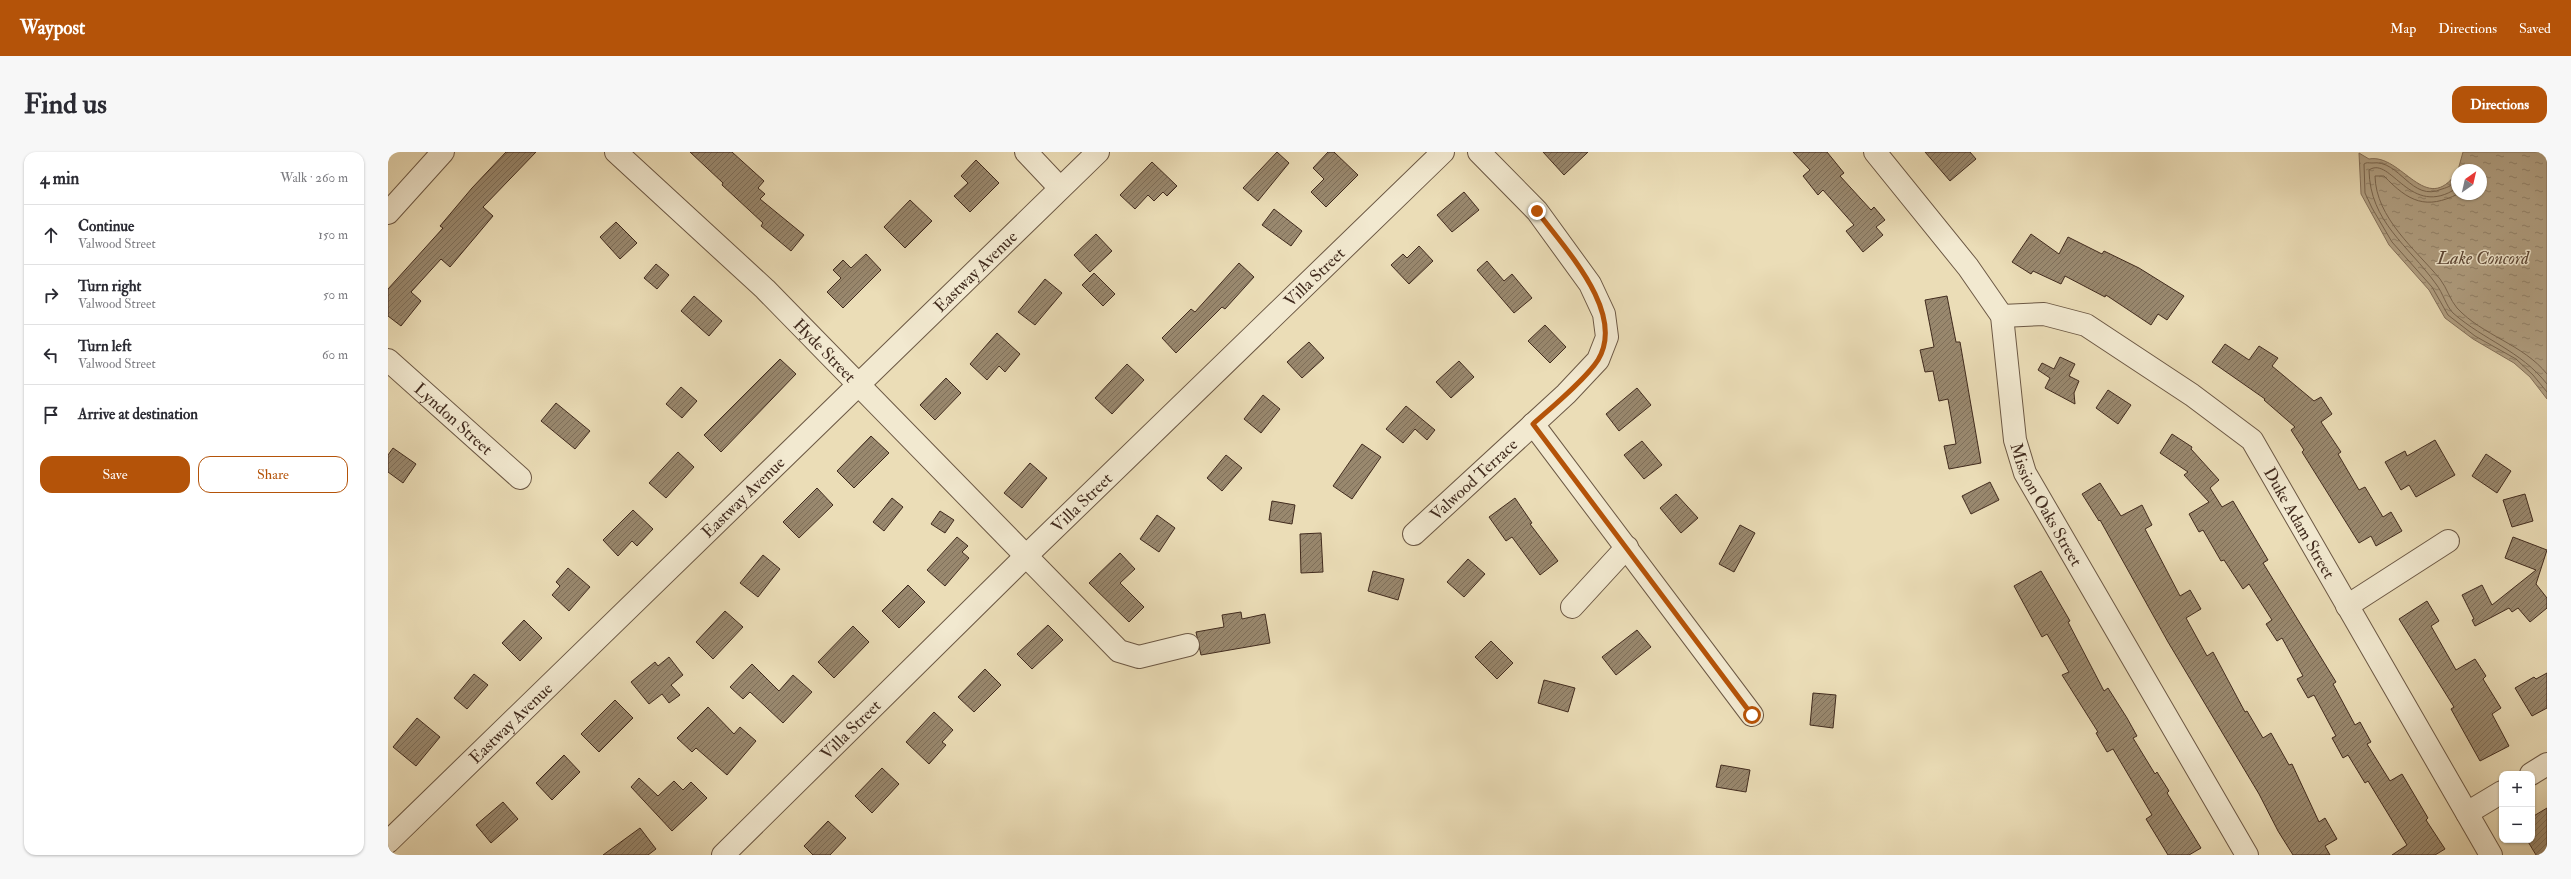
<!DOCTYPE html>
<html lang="en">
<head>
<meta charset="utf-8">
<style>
  :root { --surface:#fff; --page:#f7f7f7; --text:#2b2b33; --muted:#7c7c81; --line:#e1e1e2; --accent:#b45309 }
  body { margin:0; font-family:"IM FELL Double Pica",serif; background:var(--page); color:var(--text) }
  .controls { position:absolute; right:12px; bottom:12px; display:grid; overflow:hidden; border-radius:8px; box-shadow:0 1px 3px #0004 }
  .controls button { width:36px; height:36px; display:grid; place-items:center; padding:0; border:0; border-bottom:1px solid var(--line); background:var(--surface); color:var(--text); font:20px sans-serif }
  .compass { position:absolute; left:2063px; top:12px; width:36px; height:36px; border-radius:50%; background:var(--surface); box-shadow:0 1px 3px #0004; rotate:34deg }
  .stop { position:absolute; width:12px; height:12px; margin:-9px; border:3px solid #b45309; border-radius:50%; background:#fff }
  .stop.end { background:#b45309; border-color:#fff; box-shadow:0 1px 4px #0008 }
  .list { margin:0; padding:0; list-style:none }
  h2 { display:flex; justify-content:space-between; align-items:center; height:52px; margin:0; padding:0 16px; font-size:17px }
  h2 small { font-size:13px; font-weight:400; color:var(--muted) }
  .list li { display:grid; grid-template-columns:26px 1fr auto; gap:12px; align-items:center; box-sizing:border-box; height:60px; padding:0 16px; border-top:1px solid var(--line) }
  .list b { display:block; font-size:15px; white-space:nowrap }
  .list p { margin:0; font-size:13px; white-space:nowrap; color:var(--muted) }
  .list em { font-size:13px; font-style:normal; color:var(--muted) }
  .actions { display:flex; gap:8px; padding:12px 16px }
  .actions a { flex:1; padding:9px 0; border:1px solid var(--accent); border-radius:12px; text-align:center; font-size:14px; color:var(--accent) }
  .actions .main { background:var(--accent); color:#fff }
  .icon { flex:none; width:22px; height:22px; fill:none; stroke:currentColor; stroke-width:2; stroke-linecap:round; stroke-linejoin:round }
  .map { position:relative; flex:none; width:2159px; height:703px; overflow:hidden; border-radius:12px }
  header { display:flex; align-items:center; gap:24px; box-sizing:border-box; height:56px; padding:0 20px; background:var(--accent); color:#fff }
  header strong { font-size:19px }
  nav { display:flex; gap:22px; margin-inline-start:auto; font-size:14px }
  .intro { display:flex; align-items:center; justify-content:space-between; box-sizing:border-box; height:96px; padding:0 24px }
  h1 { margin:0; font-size:28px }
  .button { padding:10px 18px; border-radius:12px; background:var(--accent); color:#fff; font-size:14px; font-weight:700 }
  main { display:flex; gap:24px; padding:0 24px }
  aside { flex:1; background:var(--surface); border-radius:12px; box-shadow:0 1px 3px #0004 }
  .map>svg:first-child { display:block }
</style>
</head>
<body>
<header>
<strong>Waypost</strong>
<nav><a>Map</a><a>Directions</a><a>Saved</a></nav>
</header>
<div class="intro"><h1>Find us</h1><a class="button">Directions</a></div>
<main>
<aside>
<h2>4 min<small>Walk · 260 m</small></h2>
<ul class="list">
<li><svg class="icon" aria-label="ahead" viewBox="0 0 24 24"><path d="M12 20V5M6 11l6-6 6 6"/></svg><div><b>Continue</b><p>Valwood Street</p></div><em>150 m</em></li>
<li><svg class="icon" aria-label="right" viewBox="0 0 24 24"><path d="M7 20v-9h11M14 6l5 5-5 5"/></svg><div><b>Turn right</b><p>Valwood Street</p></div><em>50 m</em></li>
<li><svg class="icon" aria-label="left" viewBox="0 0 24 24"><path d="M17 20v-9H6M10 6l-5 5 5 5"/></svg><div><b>Turn left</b><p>Valwood Street</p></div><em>60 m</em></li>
<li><svg class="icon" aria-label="arrive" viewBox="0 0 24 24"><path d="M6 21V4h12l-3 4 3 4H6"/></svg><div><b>Arrive at destination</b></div></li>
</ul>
<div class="actions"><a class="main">Save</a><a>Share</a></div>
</aside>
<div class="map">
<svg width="2159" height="703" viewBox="0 0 2159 703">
  <defs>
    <pattern id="water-ripples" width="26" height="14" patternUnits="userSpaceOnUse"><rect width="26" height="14" fill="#b1a083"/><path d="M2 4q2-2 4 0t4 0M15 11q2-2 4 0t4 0" fill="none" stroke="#92836b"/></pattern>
    <pattern id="building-hatch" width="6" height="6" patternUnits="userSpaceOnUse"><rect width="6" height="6" fill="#99886e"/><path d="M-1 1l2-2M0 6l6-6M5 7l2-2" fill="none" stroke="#7e6f5a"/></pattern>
  </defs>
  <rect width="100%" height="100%" fill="#ebddb7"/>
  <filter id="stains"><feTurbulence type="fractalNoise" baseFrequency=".005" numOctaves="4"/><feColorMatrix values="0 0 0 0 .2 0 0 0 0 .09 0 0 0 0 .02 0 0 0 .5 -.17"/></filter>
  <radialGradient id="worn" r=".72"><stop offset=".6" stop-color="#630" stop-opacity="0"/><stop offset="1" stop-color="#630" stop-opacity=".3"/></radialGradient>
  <!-- water -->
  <path fill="url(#water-ripples)" stroke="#84715b" d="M2075 0H2159V247L2142 225 2126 211 2085 187 2057 166 2041 138 2001 93 1973 42 1971 1 1981 7C2014 1 2038 66 2069 20V42H2093V18H2070Z"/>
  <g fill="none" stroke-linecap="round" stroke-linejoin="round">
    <!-- shore -->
    <path stroke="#796650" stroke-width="1" d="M2069 27C2065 33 2061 35 2054 37 2023 51 2012 7 1984 11 1980 11 1979 10 1976 12L1977 41 1984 56 2004 90 2044 135 2060 163 2087 184 2128 207 2145 223 2159 240
      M2069 36C2022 68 2003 3 1981 18 1982 70 2020 93 2048 132 2055 141 2058 154 2065 161 2097 189 2132 198 2159 232
      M2070 42C2038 58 2021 50 1996 24H1987C1988 66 2027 97 2052 127 2059 136 2062 148 2069 156 2095 184 2135 192 2159 222"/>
  </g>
  <!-- building -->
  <path fill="url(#building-hatch)" stroke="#412b1e" d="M118 0H148L95 55 105 64 62 115 53 107 23 140 33 149 13 174 0 164V137L55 76 52 74 84 36Z
    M302 0H344L376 29 370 36 377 42 372 47 416 83 403 99 373 74 375 71 334 33 335 31Z
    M889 0 901 11 870 49 855 36Z
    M940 0H946L970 23 938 55 923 40 936 27 925 16Z
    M1155 0H1200L1176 23Z
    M1405 0H1439L1456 21 1452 24 1483 58 1486 55 1497 68 1488 75 1495 83 1475 100 1458 79 1466 73 1435 38 1430 43 1415 24 1422 18Z
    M1537 0H1582L1588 7 1562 29Z
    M588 8 611 31 582 60 566 44 580 31 573 24Z
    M764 10 789 34 779 44 775 40 766 49 760 43 747 57 732 43Z
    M1076 40 1091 58 1064 80 1049 63Z
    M522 48 544 69 517 96 496 75Z
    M886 57 914 79 903 94 874 73Z
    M228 70 249 91 232 107 212 85Z
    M708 82 724 99 702 120 686 103Z
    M1643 82 1671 102 1680 85 1714 102 1716 99 1751 116 1796 144 1779 168 1770 162 1763 173 1718 143 1717 145 1677 124 1673 132 1645 119 1643 122 1624 110Z
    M1031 94 1045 109 1021 132 1003 113 1015 102 1019 106Z
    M478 102 493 118 455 156 439 140 453 126 445 118 455 108 463 116Z
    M1099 109 1116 129 1124 122 1144 146 1126 161 1089 118Z
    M851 111 866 125 837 157 834 155 788 201 774 186 803 157 807 160Z
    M268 112 281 123 269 137 256 126Z
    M706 121 727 142 715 154 694 133Z
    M657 127 674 141 647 173 630 160Z
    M306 144 334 169 321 184 293 159Z
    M1559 144 1568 190H1572L1593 311 1561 317 1556 294 1568 292 1560 247 1551 249 1545 219 1537 220 1532 198 1546 195 1537 148Z
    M1157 173 1178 195 1162 211 1140 189Z
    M609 181 632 202 617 220 611 214 599 228 582 212Z
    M921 190 936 206 914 226 899 210Z
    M1837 192 1861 208 1871 194 1890 206 1884 214 1926 249 1933 245 1944 262 1933 270 1953 300 1950 302 1971 338 1977 335 1995 365 2003 360 2014 379 1988 394 1983 384 1971 391 1914 300 1916 298 1903 278 1907 275 1876 248 1877 247 1824 210Z
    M1672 205 1687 212 1681 224 1691 229 1686 241 1687 252 1657 236 1662 226 1650 218 1654 211 1666 217Z
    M392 207 408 222 333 300 316 283Z
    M1071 209 1086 225 1063 246 1048 230Z
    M739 212 756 228 724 262 707 246Z
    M558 226 573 241 547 268 532 253Z
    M293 235 309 249 294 266 278 252Z
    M1249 236 1263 253 1231 279 1218 262Z
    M1720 238 1743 253 1730 272 1708 256Z
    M875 243 892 257 873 281 856 267Z
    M168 251 202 279 187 297 153 269Z
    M1018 254 1047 278 1039 288 1027 277 1015 291 998 277Z
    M1784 282 1804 295 1803 297 1831 328 1822 336 1834 355 1845 349 1880 408 1875 411 1948 530 1945 532 1967 573 1972 570 1983 590 1979 592 2002 629 2014 622 2040 666 2038 668 2057 697 2047 703H2004L2019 693 1980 629 1977 631 1960 603 1955 606 1944 586 1948 584 1926 543 1920 546 1909 527 1915 524 1894 486 1889 489 1878 472 1884 468 1861 432 1855 437 1836 408 1833 409 1815 378 1811 380 1801 362 1821 350 1796 323 1800 320 1772 301Z
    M483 284 501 301 466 336 449 319Z
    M2047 288 2067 323 2028 345 2021 333 2013 338 1997 310 2017 299 2019 304Z
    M1254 289 1274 313 1256 327 1236 303Z
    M974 292 993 305 964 347 945 334Z
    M5 296 28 312 15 331 0 320V303Z
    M290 300 306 315 278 346 261 331Z
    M2098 302 2123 319 2109 341 2084 324Z
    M838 303 854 316 834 339 819 326Z
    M642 311 659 326 634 356 616 341Z
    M1602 330 1611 348 1583 362 1574 344Z
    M1712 331 1733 364 1754 353 1764 373 1757 377 1792 444 1802 438 1813 457 1798 466 1819 504 1825 500 1857 560 1859 559 1875 586 1883 581 1901 613 1904 612 1931 670 1937 666 1949 687 1937 694 1942 703H1905L1890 679 1871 642 1780 490 1712 368 1711 369 1694 342Z
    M429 336 445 353 411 386 395 370Z
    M1288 342 1310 366 1293 381 1272 356Z
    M2137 342 2145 369 2124 375 2115 348Z
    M504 346 515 355 496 379 485 370Z
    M1127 346 1144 371 1142 372 1170 409 1152 423 1124 385 1118 389 1101 365Z
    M884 349 907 353 904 372 881 368Z
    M245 358 265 377 249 394 244 389 230 404 215 388Z
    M552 359 566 368 557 381 543 372Z
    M769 363 787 376 771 400 752 387Z
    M1352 373 1367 381 1346 420 1331 412Z
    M933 381 935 420 913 421 912 382Z
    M569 385 580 394 574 400 581 406 557 434 539 418Z
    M2125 385 2159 398 2148 432 2159 446V456L2142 470 2130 456 2124 460 2121 456 2087 474 2084 468 2086 467 2074 443 2094 433 2104 453 2148 418 2117 406Z
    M732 401 747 417 732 431 756 455 741 470 701 431Z
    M375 403 392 417 370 445 352 431Z
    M1080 407 1097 422 1076 445 1059 430Z
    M180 416 202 435 181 459 164 443 172 434 168 430Z
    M985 419 1016 427 1010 448 980 439Z
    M1653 419 1682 469 1680 470 1716 539 1720 536 1739 566 1749 584 1745 586 1767 622 1769 620 1781 639 1779 641 1813 696 1801 703H1780L1758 667 1764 663 1725 597 1719 600 1708 581 1710 580 1674 523 1681 520 1659 482 1654 485 1626 434Z
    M520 433 537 450 511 476 494 459Z
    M2039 449 2051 469 2043 474 2068 518 2087 507 2098 524 2095 527 2113 556 2104 562 2121 594 2092 609 2063 557 2066 555 2011 467Z
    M337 459 355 475 325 507 308 490Z
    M853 460 854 467 877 462 882 491 813 503 808 480 836 475 834 463Z
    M136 468 154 486 132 509 114 491Z
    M660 473 675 488 644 517 629 502Z
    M465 474 481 490 446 526 430 510Z
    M1249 478 1263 495 1228 523 1214 505Z
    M1103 489 1125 511 1109 527 1087 505Z
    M281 505 295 523 283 533 292 543 281 551 274 542 261 552 243 530 267 510 270 514Z
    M364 512 391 539 405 523 424 540 395 571 362 540 355 547 342 535Z
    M597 517 613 533 586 560 570 545Z
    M2159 521V556L2144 564 2127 536 2146 525 2148 527Z
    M86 522 100 533 79 557 66 546Z
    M1156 528 1187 536 1180 560 1150 551Z
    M1425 541 1448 543 1445 576 1422 573Z
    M227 548 245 566 211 600 193 582Z
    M320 555 346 582 352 575 368 589 339 623 308 596 304 600 289 586Z
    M546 560 565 578 554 590 558 593 541 612 518 590Z
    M29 566 52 585 28 614 5 595Z
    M176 603 192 620 164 648 148 631Z
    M1333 613 1362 618 1358 640 1328 635Z
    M494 616 511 632 484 661 467 644Z
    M251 626 270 644 286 629 295 638 303 630 319 646 284 679 243 635Z
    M115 650 130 667 103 691 88 673Z
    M2159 656V703H2148L2139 688H2144V665Z
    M440 669 458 686 442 703H425L416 694Z
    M252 676 268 697 260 703H215Z"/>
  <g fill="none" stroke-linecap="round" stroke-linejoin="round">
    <defs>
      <g id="minor">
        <path id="s1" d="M228 0 377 137 731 499 751 505 800 493"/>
        <path d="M638 0 672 36"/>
        <path id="s2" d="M1487 0 1580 115 1614 164 1627 288 1637 321 1859 703"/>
        <path d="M0 61 55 0"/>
        <path id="s3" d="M1614 164 1656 162 1698 173 1804 243 1864 288 2103 703"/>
        <path id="s4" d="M0 208 132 326"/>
        <path d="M1145 272 1364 563"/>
        <path id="s5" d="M1026 382 1178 242 1210 208 1219 185 1216 162 1202 132 1149 59 1091 0"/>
        <path d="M1959 454 2060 389"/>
        <path d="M1184 455 1239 395"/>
        <path d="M2143 622 2159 612"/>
        <path d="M2079 661 2114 640"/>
        <path id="s6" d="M0 690 710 0"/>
        <path id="s7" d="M335 703 638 404 1055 0"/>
      </g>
    </defs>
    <!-- minor casing -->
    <use href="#minor" stroke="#6c5844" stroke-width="24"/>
    <!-- minor -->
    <use href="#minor" stroke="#f2e9d0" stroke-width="22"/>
  </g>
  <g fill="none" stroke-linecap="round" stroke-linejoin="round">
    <!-- route -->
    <path stroke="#b45309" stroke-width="5" d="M1149 59C1175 95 1239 160 1210 208 1198 227 1163 256 1145 272L1364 563"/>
  </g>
  <g text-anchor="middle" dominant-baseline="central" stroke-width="3" stroke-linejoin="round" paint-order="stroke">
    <!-- street labels -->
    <g font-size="17" fill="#412b1e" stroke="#f2e9d0">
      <text stroke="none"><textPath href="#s6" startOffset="819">Eastway Avenue</textPath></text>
      <text stroke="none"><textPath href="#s7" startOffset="827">Villa Street</textPath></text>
      <text stroke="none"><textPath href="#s1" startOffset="288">Hyde Street</textPath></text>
      <text stroke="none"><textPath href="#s4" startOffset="88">Lyndon Street</textPath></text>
      <text stroke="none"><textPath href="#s5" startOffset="81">Valwood Terrace</textPath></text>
      <text stroke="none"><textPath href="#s6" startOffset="495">Eastway Avenue</textPath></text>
      <text stroke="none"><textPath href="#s7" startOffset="503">Villa Street</textPath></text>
      <text stroke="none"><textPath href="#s2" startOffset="404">Mission Oaks Street</textPath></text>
      <text stroke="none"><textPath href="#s3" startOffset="383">Duke Adam Street</textPath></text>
      <text stroke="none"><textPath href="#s6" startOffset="171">Eastway Avenue</textPath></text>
      <text stroke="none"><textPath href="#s7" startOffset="179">Villa Street</textPath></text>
    </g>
    <!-- water labels -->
    <g font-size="18" font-style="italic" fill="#5d4837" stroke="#f2e9d0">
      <text x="2095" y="106">Lake Concord</text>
    </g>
  </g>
  <rect width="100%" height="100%" filter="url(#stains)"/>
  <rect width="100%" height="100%" fill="url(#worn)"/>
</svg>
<div class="controls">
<button>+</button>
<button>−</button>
</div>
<svg class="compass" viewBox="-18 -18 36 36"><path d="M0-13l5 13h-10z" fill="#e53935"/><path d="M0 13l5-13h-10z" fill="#7c7c81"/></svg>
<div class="stop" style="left:1364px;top:563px"></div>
<div class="stop end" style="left:1149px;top:59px"></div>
</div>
</main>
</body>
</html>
